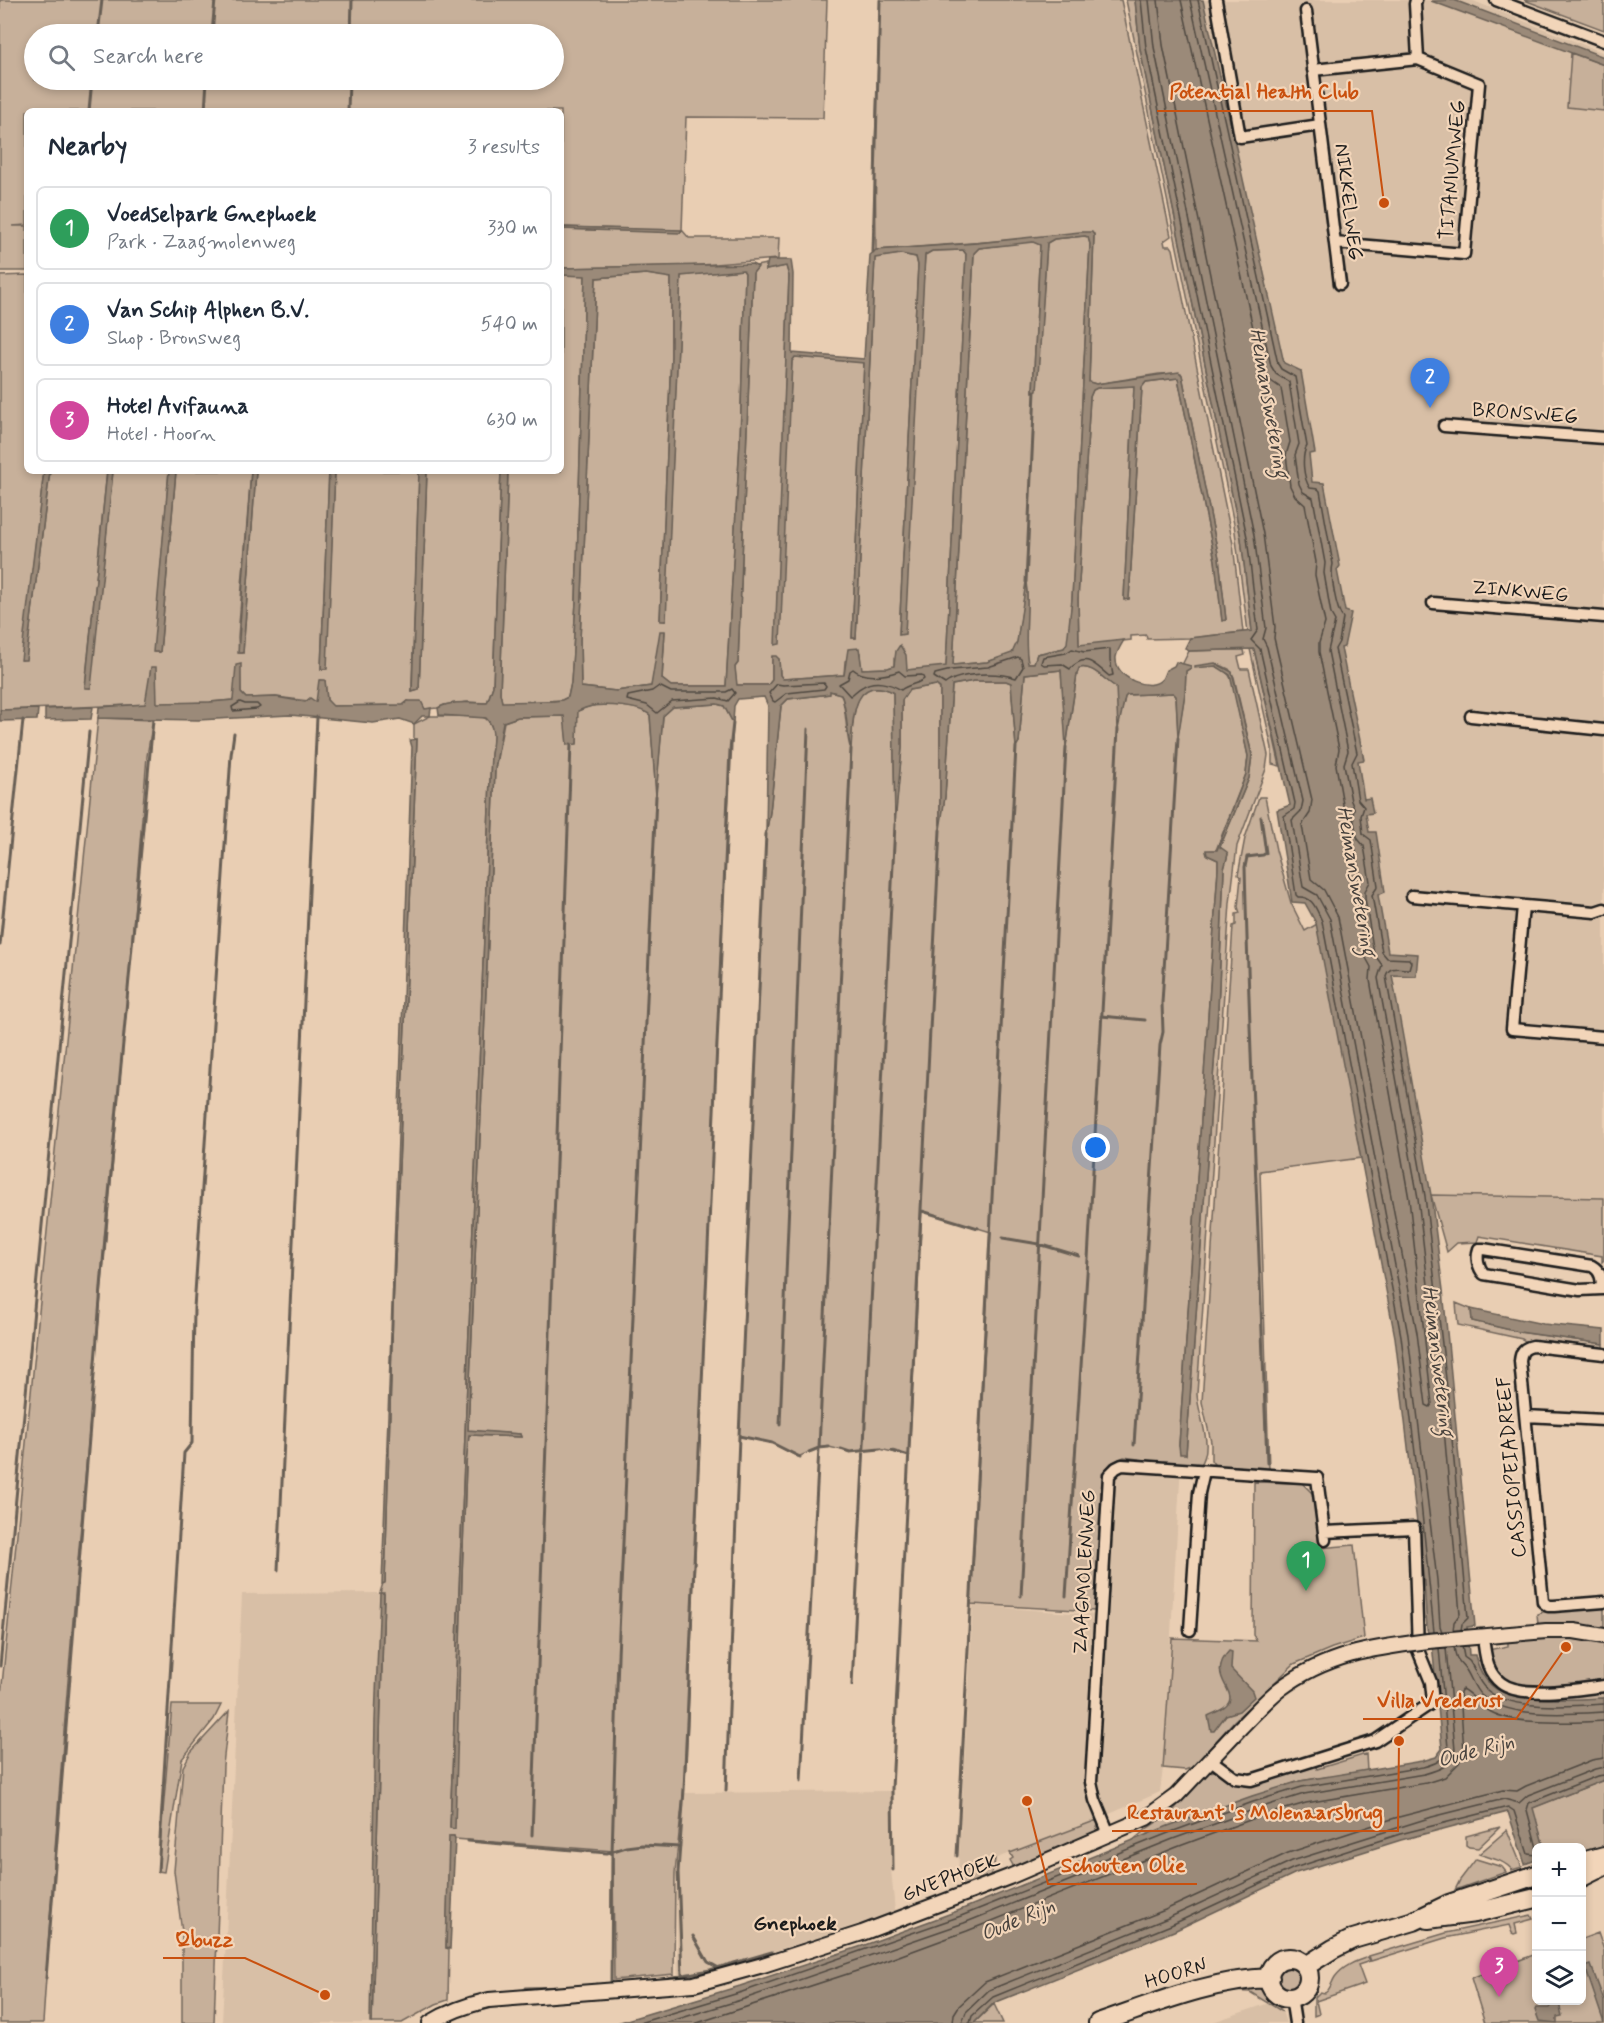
<!DOCTYPE html>
<html lang="en">
<head>
<meta charset="utf-8">
<style>
  :root { --surface:#fff; --page:#f6f6f7; --text:#1f2937; --muted:#747a83; --line:#e0e1e3; --accent:#111827 }
  body { margin:0; font-family:Mynerve,sans-serif; background:var(--page); color:var(--text) }
  .controls { position:absolute; right:18px; bottom:18px; display:grid; overflow:hidden; border-radius:9px; box-shadow:0 3px 9px #0003 }
  .controls button { width:54px; height:54px; display:grid; place-items:center; padding:0; border:0; border-bottom:2px solid var(--line); background:var(--surface); color:var(--text); font:30px sans-serif }
  .you { position:absolute; left:1096px; top:1148px; width:21px; height:21px; margin:-15px; border:4px solid #fff; border-radius:50%; background:#1a73e8; box-shadow:0 0 0 9px #1a73e833 }
  .badge { display:grid; place-items:center; width:39px; height:39px; border-radius:50%; background:var(--accent); color:#fff; font-size:20px; font-weight:700 }
  .pin { position:absolute; translate:-50% -50px; filter:drop-shadow(0 2px 3px #0008) }
  .pin::after { content:''; position:absolute; top:32px; width:21px; height:18px; background:inherit; clip-path:polygon(0 0,100% 0,50% 100%) }
  .list { margin:0; padding:0; list-style:none }
  h2 { display:flex; justify-content:space-between; align-items:center; height:78px; margin:0; padding:0 24px; font-size:26px }
  h2 small { font-size:20px; font-weight:400; color:var(--muted) }
  .list li { display:grid; grid-template-columns:39px 1fr auto; gap:18px; align-items:center; box-sizing:border-box; height:84px; margin:0 12px 12px; padding:0 12px; border:2px solid var(--line); border-radius:9px }
  .list b { display:block; font-size:22px; white-space:nowrap }
  .list p { margin:0; font-size:20px; white-space:nowrap; color:var(--muted) }
  .list em { font-size:20px; font-style:normal; color:var(--muted) }
  .icon { flex:none; width:33px; height:33px; fill:none; stroke:currentColor; stroke-width:2; stroke-linecap:round; stroke-linejoin:round }
  .map { position:relative; flex:none; width:1604px; height:2023px; overflow:hidden }
  .search { position:absolute; background:var(--surface); box-shadow:0 3px 9px #0003; left:24px; top:24px; width:540px; height:66px; display:flex; align-items:center; gap:15px; box-sizing:border-box; padding:0 21px; border-radius:33px; color:var(--muted); font-size:22px }
  .panel { position:absolute; background:var(--surface); box-shadow:0 3px 9px #0003; left:24px; top:108px; width:540px; height:366px; border-radius:9px }
  .map>svg:first-child { display:block }
</style>
</head>
<body>
<div class="map">
<svg width="1604" height="2023" viewBox="0 0 1604 2023">
  <rect width="100%" height="100%" fill="#e9ceb3"/>
  <filter id="ink" filterUnits="userSpaceOnUse"><feTurbulence type="fractalNoise" baseFrequency=".0167" numOctaves="2"/><feDisplacementMap in="SourceGraphic" scale="12" xChannelSelector="R" yChannelSelector="G"/><feConvolveMatrix kernelMatrix="1 2 1 2 8 2 1 2 1" color-interpolation-filters="sRGB"/></filter>
  <g filter="url(#ink)">
    <!-- built -->
    <path fill="#d8bfa6" d="M1203 0H1471L1604 53V1198L1431 1195 1392 974 1418 954 1388 952 1378 894 1385 892 1376 832 1369 833 1366 814 1372 813 1364 799 1358 761 1364 759 1341 647 1345 611 1337 570 1312 483 1309 454 1314 453 1301 371 1284 363Z
      M1114 1463 1181 1464 1163 1768 1160 1792 1091 1822 958 1873 973 1605 1097 1615 1105 1475Z
      M380 1593 375 1720 370 2023H222L242 1594Z
      M891 1791V1869L895 1912 678 1983 676 1893 685 1793Z
      M1278 2000 1286 2023H1210Z"/>
    <!-- green -->
    <path fill="#c7b09a" stroke="#72665b" stroke-width="1.5" fill-rule="evenodd" d="M0 0H827L823 118 686 117 682 230 689 238H779L778 259 689 266 561 268V229L680 232 682 231 561 227V111H27V225L12 226H27V271H0ZM34 34H554V80H34Z
      M880 0H1121L1171 236 1164 241 1165 246H1171L1173 249 1233 544 1243 632 1190 638 1147 639 1146 635 1131 636V640L1079 646 1078 599 1090 397 1093 390 1097 388 1134 386 1124 599H1129L1142 387 1146 382 1178 378 1215 560 1222 620H1226L1219 558 1182 375 1181 373 1159 374 1096 384 1089 382 1094 234 876 250 875 149Z
      M1126 0H1135L1140 49 1241 538 1252 631 1248 632 1234 524Z
      M1524 0H1604V30Z
      M1571 53 1604 65V111L1567 107Z
      M1084 236 1088 237 1090 244 1072 599 1068 643 1065 648 1037 654 1034 663H1028L1025 648 1027 592 1026 585 1017 643 1012 654 987 662 953 665 974 253 979 248 1033 241 1040 244 1033 391H1036L1047 243 1054 239Z
      M963 250 966 254 946 667 906 670 894 659V666L888 668 861 669 860 653 845 661 844 675 782 679 780 675 779 659 772 657V680L768 685H736L735 667 738 663 753 273 757 268 756 266 766 264V270L786 266 789 276 776 645 792 361 795 357 864 362 852 638H856L875 257 901 254 916 257 918 265 899 635 925 255 932 251Z
      M743 270 745 273 740 442 726 686H671L662 679 665 631 651 686 616 691 581 687 580 640 596 278 646 274 671 277V356L660 620 665 621 681 275Z
      M27 275V471H44L22 660 26 659 50 471H107L85 687 90 688 113 471H169L154 652H160L176 471H251L238 637 239 653H243L256 471H329L321 669H326L335 471H419L412 681V692L419 690 427 471H501L493 686 487 703 467 702 444 705 438 708 425 709 408 701 403 705 332 706 327 700 325 681 320 680 317 702 276 697 246 698 241 693 240 664 234 700 210 702 0 710V276Z
      M561 275H585L576 602 571 683 568 697 562 700 502 703 500 693 508 471H561Z
      M1250 649H1254L1280 766 1272 764V748Z
      M1230 650H1244L1245 655 1238 657 1241 669H1249L1268 755 1266 769 1237 846 1230 903 1197 1394C1198 1417 1215 1446 1200 1466L1180 1465 1124 1457 1111 1463 1106 1469 1101 1493 1095 1611 971 1604 991 1232 922 1211 909 1456 880 1449 850 1452 829 1447 818 1448 798 1457 772 1443 739 1436 766 834 770 812 781 706 788 699 829 694 830 691 841 694C847 711 845 730 850 747 855 721 850 673 893 692L895 816 902 748V700L909 690 936 685 940 689V825L945 797 952 685 974 681H1006L1011 683 1016 746 1019 742 1025 674 1061 670 1067 742 1077 674 1079 668C1093 664 1104 681 1117 687L1118 725 1125 697 1127 695 1173 693 1176 696 1178 734 1185 693 1186 670 1191 668V666L1182 665 1189 651ZM1220 665 1229 669 1234 677 1252 755 1249 778 1220 847 1228 854 1224 869 1218 1009 1186 1454 1179 1445 1218 869V860L1207 855 1206 851 1216 850 1246 774 1248 756 1232 680C1228 672 1220 666 1211 666Z
      M717 704 724 706 733 723 720 965 686 1766 675 1873 674 1974 614 1980 613 1851 455 1839 454 1836H450L446 1948 449 1949 448 2000 436 2004 402 2023H372L384 1594 380 1593 383 1583 385 1582 393 1308 417 739H414V724L430 716H480C497 721 494 740 491 754L450 1828 454 1829 462 1576 466 1464 469 1435 521 1437 520 1434 468 1431 495 769 504 722 518 717 565 716 567 744 577 743V711C582 709 587 707 592 706 605 703 640 706 650 715L656 791 663 716 673 707Z
      M98 718 153 720 147 756C114 1178 70 1600 43 2023H0V1705Z
      M1259 797H1265L1276 850 1291 903 1305 931 1319 923 1361 1158 1260 1171 1269 1471 1216 1467 1211 1460V1442L1202 1402 1233 926 1236 925V914L1240 913 1238 907 1241 877 1238 875 1245 838Z
      M1431 1195 1604 1198V1260L1602 1262V1256L1479 1236 1477 1242 1457 1243 1447 1252Z
      M1456 1303 1471 1309 1472 1321 1519 1332 1604 1344V1348L1525 1341 1522 1339 1458 1325Z
      M1254 1482 1302 1483 1315 1496 1319 1548 1354 1545 1364 1638 1332 1648 1294 1664 1234 1721 1193 1767 1185 1770 1163 1768 1172 1638 1257 1641 1253 1635Z
      M1604 1606V1628L1566 1623 1538 1624 1537 1614 1543 1612Z
      M1546 1637 1584 1640 1604 1643V1684C1573 1686 1505 1701 1490 1664 1488 1660 1489 1654 1488 1650L1508 1646V1641Z
      M1483 1660 1500 1686 1604 1690V1698C1580 1700 1528 1703 1506 1695 1492 1689 1481 1676 1476 1661Z
      M172 1705H221L214 1719 182 1759 164 1872 158 1871Z
      M229 1711 223 1765 214 2023H182V1932L174 1871 183 1767 191 1752Z
      M1366 1754 1367 1771 1300 1781 1132 1841 1149 1827 1172 1812 1206 1772 1217 1771 1231 1782 1246 1785 1315 1764 1317 1769Z
      M1604 1780V1850L1582 1856V1848L1544 1847 1532 1808Z
      M1097 1820 1098 1825 1095 1833 1019 1867H1014L1010 1860 1013 1858 1010 1853Z
      M1500 1827 1478 1848 1469 1847 1466 1845V1836Z
      M1507 1830 1522 1867 1512 1870C1504 1860 1491 1858 1479 1854Z
      M995 1859C993 1882 981 1883 962 1891L958 1873Z
      M1476 1859 1502 1867 1506 1872 1455 1890 1460 1880Z
      M1531 1915 1533 1919 1515 1924 1517 1933 1514 1934 1512 1933 1509 1925 1445 1938 1371 1961 1369 1956 1446 1933Z
      M1598 1933 1604 1950V2023H1485L1471 1978 1536 1954V2000H1582V1939Z
      M1368 1957 1370 1961 1358 1965 1365 1984 1316 2001 1319 2014 1314 2016V1998L1320 1992 1325 1993C1331 1989 1331 1983 1335 1977 1343 1966 1356 1961 1368 1957Z
      M1279 1978a11 11 0 1 1 22 0a11 11 0 1 1-22 0Z
      M1257 1987C1268 1992 1276 1998 1281 2011L1250 1992 1229 1991Z
      M994 2004 1003 2023H974Z"/>
    <!-- water -->
    <path fill="#9b8a79" stroke="#685e54" stroke-width="1.5" fill-rule="evenodd" d="M1135 0H1203L1284 363 1301 371 1315 453 1309 454 1312 482 1324 483 1340 566 1337 570 1345 611 1351 613 1344 647 1341 648 1364 760 1358 761 1364 799 1370 798 1373 813 1366 814 1369 832H1376L1385 892 1378 895 1388 952 1418 954 1416 976 1392 975 1431 1195 1443 1290 1475 1626 1467 1627 1469 1655H1475C1485 1696 1511 1697 1547 1699 1566 1700 1585 1699 1604 1698V1780L1533 1808 1544 1847 1536 1848V1860L1525 1864 1508 1812 1401 1840 1296 1873 1174 1931 994 2003 974 2023H617L740 1986 862 1946 960 1910 1168 1826 1252 1796 1300 1781 1422 1761 1436 1757 1442 1749 1432 1643 1427 1629 1424 1582 1395 1337 1316 923 1305 903 1292 902 1277 810 1290 805 1254 649 1189 651 1185 648 1190 638 1252 631 1241 538 1140 49Z
      M1454 0 1604 57V65L1431 1Z
      M561 227 682 230 680 233 561 229Z
      M1080 232H1092L1094 235 1089 382 1096 384 1179 372 1182 375 1219 558 1226 620 1222 621 1215 560 1178 378 1146 382 1142 387 1129 599 1124 600 1134 386 1097 388 1093 390 1090 397 1078 599 1079 645 1124 640C1121 645 1117 651 1116 657 1114 678 1150 693 1162 679 1163 678 1165 672 1166 670L1174 666 1176 662 1191 666V668L1186 671 1185 693 1178 738 1176 696 1173 693 1127 695 1125 697 1118 729 1116 687C1105 681 1093 664 1079 668L1077 674 1066 747 1061 670 1025 674 1019 742 1016 747 1011 683 1006 681H974L952 685 945 797 940 830V688L936 685 909 690 902 700V748L895 824 893 692C851 673 853 723 851 749 846 730 848 712 841 694L830 691V694L788 699 781 706 770 812 766 834 768 706 764 697 738 699 734 706 733 723 724 706 717 704 673 707 663 716 656 796 650 715C641 706 605 704 592 706 587 707 582 709 578 711L577 744 567 745 564 716 518 717 503 722 495 769 468 1430 520 1434 521 1437 469 1435 466 1464 462 1576 455 1829 450 1828 491 754C493 741 496 728 486 718L439 715 438 708C452 700 471 703 487 703L493 686 501 471H508L500 693 502 702 554 701 562 700 568 697 571 683 576 602 585 276 561 275V268L752 264 758 267 753 273 738 663 735 667 737 685H768L772 680V656H776L779 659 780 675 783 679 844 675 848 649 859 648 862 669 888 668 894 666 896 651 900 645 906 655 907 670 946 666 966 254 963 250 932 251 925 255 905 634 899 635 918 265 916 257 901 254 875 258 856 638H852L864 363 795 357 792 361 780 644 775 645 789 276 786 266 766 270 768 260H791L793 274 792 353 864 359 870 255 876 250 977 243ZM1085 236 1088 237 1090 244 1072 599 1067 643 1064 648 1037 654 1034 663H1028C1023 636 1030 609 1026 582L1017 642 1012 653 987 662 953 665 974 253 979 248 1033 242 1040 245 1033 392 1037 391 1047 243 1054 239ZM743 270 745 273 740 442 726 686H671L662 679 665 631H660L651 686 616 691 581 687 580 640 596 278 646 274 671 278V356L660 621H666L681 276Z
      M44 471H50L26 660H21Z
      M107 471H113L91 688H85Z
      M169 471H176L160 652H153Z
      M251 471H256L243 653H238Z
      M329 471H335L327 669H321Z
      M419 471H427L419 690 412 692Z
      M1215 663 1232 672 1252 755 1249 778 1220 847 1227 852 1228 854 1224 869 1218 1009 1186 1454H1180L1179 1445 1218 869V860L1207 855 1206 850H1217L1246 774 1248 756 1230 675 1216 666 1195 668V666Z
      M241 664V693L246 698 276 697 305 702 310 698 316 702 319 680H325L327 700 333 706 403 705 408 701H421L425 709 431 708 430 716H422L414 724 400 719 373 723 290 715 198 720 98 718 99 707 145 704 151 667H156L157 703 210 702 233 700 236 665Z
      M93 707 91 719 45 720V709Z
      M38 709 37 720 0 721V710Z
      M417 739 393 1308 385 1583 382 1584 412 747 410 740Z
      M1471 1309 1543 1324 1604 1330V1344L1519 1332 1472 1321Z
      M380 1593H384L372 2023H370L375 1720Z
      M1229 1651 1232 1652 1231 1669 1252 1691 1254 1697 1239 1711 1226 1715 1214 1731H1211L1208 1716C1213 1713 1221 1711 1225 1707 1243 1692 1204 1678 1229 1651Z
      M449 1836H454L455 1839 450 1949 446 1948Z
      M1591 1965 1604 2001V2023L1585 1967Z
      M1553 2002 1559 2003 1562 2016 1557 2017V2023L1539 2021 1535 2010 1536 2008H1549Z"/>
    <g fill="none" stroke-linecap="round" stroke-linejoin="round">
      <!-- shore -->
      <path stroke="#4f4841" stroke-width="1.5" d="M1141 0 1146 48 1247 537 1258 630 1251 640 1260 649 1295 803 1294 809 1284 816 1296 895 1298 897C1313 896 1316 909 1322 921L1401 1336 1421 1503 1434 1632
        M1149 0 1154 47 1254 535 1266 628 1263 639 1267 647 1303 801 1301 811 1292 820 1303 887 1317 895 1330 919 1408 1335 1437 1580 1440 1626 1442 1632
        M1158 0 1163 45 1263 534 1275 627 1274 638 1312 800 1310 813 1302 825 1311 879 1324 890 1338 917 1417 1333 1426 1405 1430 1407 1432 1404 1409 1199 1370 980 1371 967 1365 956 1356 899V891L1360 880 1356 851 1347 835 1344 810 1336 765 1339 749 1319 652V643L1325 623 1315 575 1316 562 1305 505 1295 496 1290 486 1286 455 1290 442 1281 388 1268 379 1262 369 1181 0
        M1190 0 1271 366 1276 374 1289 382 1299 444 1295 455 1299 484 1303 492 1313 498 1325 563 1324 573 1331 614 1335 621 1328 651 1348 751 1344 764 1351 801 1354 808 1353 816 1356 833 1358 839 1364 846 1370 882 1365 891V898L1374 954 1382 965 1378 978 1418 1198 1442 1406 1460 1614 1454 1622 1453 1631
        M1198 0 1278 364 1281 369 1295 377 1307 446C1301 456 1303 478 1310 488L1318 489 1320 491 1333 564C1330 575 1336 610 1343 618L1339 642 1335 649 1357 753 1352 763 1358 800 1364 807 1361 816 1363 834 1371 840 1378 886 1372 895 1382 952 1387 958 1409 959 1411 962 1409 969C1400 969 1389 965 1386 976L1425 1196 1449 1405 1468 1618 1462 1624 1461 1630
        M1072 649 1084 652 1110 649V660L1113 675 1109 676C1094 664 1086 652 1070 669L1062 664 1044 665 1041 663 1043 657 1066 653Z
        M1018 657 1021 659 1023 667 1016 678C998 672 960 672 945 684L934 677 935 674 951 670 988 667Z
        M853 669C864 679 885 676 899 671L905 676 922 675 924 679C919 684 908 684 901 690 890 683 874 679 862 687 857 689 854 694 850 696L839 684 848 679 850 671Z
        M824 683 826 686 824 689 787 693 775 702 773 701 769 693 777 684 783 685Z
        M659 686 671 692H726L732 689 735 693 728 701 717 698 672 701 657 713 647 705 627 700 628 696 652 691Z
        M240 702 245 704H257L260 707 257 709 233 711 232 707Z
        M1462 1646 1464 1657C1466 1659 1469 1660 1470 1662 1477 1672 1476 1680 1487 1690 1511 1711 1573 1706 1604 1704
        M1454 1647C1456 1659 1457 1659 1464 1667 1471 1676 1473 1687 1481 1695 1507 1719 1570 1714 1604 1712
        M1537 1848 1527 1810 1529 1803 1597 1776 1604 1775
        M639 2023 742 1992 961 1916 1171 1832 1253 1802 1302 1787 1423 1767C1434 1764 1444 1761 1448 1748L1439 1648
        M665 2023 744 1999 964 1923 1173 1839 1256 1809 1304 1794 1424 1774C1439 1770 1451 1766 1455 1750L1446 1648
        M697 2023 869 1967 967 1931 1177 1847 1258 1817 1306 1803 1426 1783 1445 1777 1459 1763 1464 1752 1460 1692 1462 1689C1472 1694 1480 1706 1491 1712 1517 1726 1574 1722 1604 1721
        M953 2023 954 2014 959 2006 985 1982 1165 1910 1288 1853 1395 1818 1503 1790 1517 1791 1526 1786 1592 1760 1604 1758
        M962 2023 966 2012 989 1990 1168 1918 1292 1861 1432 1817 1504 1799 1519 1803 1528 1795 1595 1769 1604 1767
        M970 2023 972 2016 993 1997 1171 1925 1294 1868 1400 1834 1508 1807 1514 1811 1528 1854 1536 1855"/>
      <!-- stream -->
      <path stroke="#685e54" stroke-width="3" d="M98 34 102 0
        M212 34 215 0
        M351 34 352 0
        M89 111 92 80
        M205 111 207 80
        M348 111 349 80
        M873 252 880 0
        M1026 582 1035 391
        M1261 817 1266 853 1263 855 1247 857 1245 867C1250 1066 1260 1264 1267 1463
        M0 945 23 720
        M1101 1016 1145 1020
        M922 1211 978 1228
        M1003 1238 1039 1244 1079 1256
        M780 1425 808 729
        M739 1436 772 1443 800 1457
        M1134 1445 1160 1045 1163 1032 1162 1003 1178 738
        M841 1449 850 1452 880 1449
        M892 1451 909 1456
        M809 1452 819 1448 829 1447
        M278 1570 317 717
        M1021 1596 1066 747
        M1066 1596 1088 1259 1118 729
        M0 1666 89 732
        M852 1685 895 824
        M801 1781 819 1448 851 749
        M726 1791 739 1436 766 834
        M532 1835 571 744
        M468 1841 607 1853 626 1847 642 1845 680 1847
        M957 1856 1016 747
        M893 1870 892 1789 940 830
        M158 1871 184 1453 192 1443 194 1308 231 755 234 733
        M693 1936 708 1962 717 1967
        M682 1975 678 1872 684 1790 730 750 733 723
        M46 1978 105 1237 153 720
        M652 1981 710 1970 772 1952
        M611 1985 612 1853 618 1656 656 796
        M525 1988 567 1987"/>
      <defs>
        <path id="minor" d="M1216 0 1240 137 1320 125
          M1496 0 1604 41
          M1306 11 1340 284
          M1313 70 1418 59
          M1335 243 1464 254 1479 84 1418 59 1415 4 1416 0
          M1444 426 1604 438
          M1433 603 1604 617
          M1471 716 1604 730
          M1412 896 1595 912 1604 909
          M1523 906 1512 1029 1604 1037
          M1602 1289C1602 1279 1601 1271 1592 1266L1483 1249H1479C1476 1257 1478 1268 1484 1274L1580 1290 1602 1289H1604
          M1604 1354 1533 1346C1524 1348 1521 1351 1520 1361L1543 1602 1548 1606H1554L1604 1602
          M1526 1416 1604 1420
          M1190 1630 1199 1493 1204 1471
          M1484 1645C1486 1660 1488 1673 1501 1683 1521 1699 1579 1689 1604 1686
          M1211 1760 1235 1778 1251 1780 1375 1741 1433 1702 1431 1682 1418 1650 1414 1528 1324 1532
          M1109 1834 1095 1800 1091 1782 1109 1475 1116 1468 1122 1465 1317 1478 1325 1540
          M1291 1997 1295 2023"/>
        <path id="tertiary" d="M1428 1641 1546 1631H1574L1604 1636
          M430 2023C449 2011 467 2005 489 2000L694 1984 763 1965 862 1933 1009 1877 1146 1818 1176 1796 1240 1728"/>
        <path id="primary" d="M1582 1862 1604 1856
          M1582 1877 1604 1866
          M1428 1919 1475 1913 1536 1898
          M1269 1978a20 20 0 1 1 40 0a20 20 0 1 1-40 0Z
          M1306 1966 1333 1949 1353 1939 1414 1921 1449 1904 1536 1875
          M1098 2023C1154 2004 1210 1980 1270 1978"/>
      </defs>
      <!-- minor casing -->
      <use href="#minor" stroke="#1c1c1c" stroke-width="15"/>
      <!-- tertiary casing -->
      <use href="#tertiary" stroke="#1c1c1c" stroke-width="18"/>
      <!-- primary casing -->
      <use href="#primary" stroke="#1c1c1c" stroke-width="22"/>
      <!-- minor -->
      <use href="#minor" stroke="#f2d5b9" stroke-width="10"/>
      <!-- tertiary -->
      <use href="#tertiary" stroke="#f2d5b9" stroke-width="14"/>
      <!-- primary -->
      <use href="#primary" stroke="#f2d5b9" stroke-width="18"/>
      <defs>
        <path id="tertiary-bridge" d="M1240 1728C1253 1715 1266 1700 1280 1689 1326 1654 1373 1648 1428 1641"/>
      </defs>
      <!-- tertiary-bridge casing -->
      <use href="#tertiary-bridge" stroke="#1c1c1c" stroke-width="18" stroke-linecap="butt"/>
      <!-- tertiary-bridge -->
      <use href="#tertiary-bridge" stroke="#f2d5b9" stroke-width="14"/>
    </g>
  </g>
  <g text-anchor="middle" dominant-baseline="central" stroke-width="4.5" stroke-linejoin="round" paint-order="stroke">
    <!-- street labels -->
    <g font-size="20" fill="#1c1c1c" stroke="#f2d5b9">
      <text transform="translate(1453 170) rotate(-85)">TITANIUMWEG</text>
      <text transform="translate(1348 202) rotate(83)">NIKKELWEG</text>
      <text transform="translate(1525 414) rotate(4)">BRONSWEG</text>
      <text transform="translate(1520 592) rotate(5)">ZINKWEG</text>
      <text transform="translate(1512 1467) rotate(-95)">CASSIOPEIADREEF</text>
      <text transform="translate(1085 1572) rotate(-87)">ZAAGMOLENWEG</text>
      <text transform="translate(951 1878) rotate(-21)">GNEPHOEK</text>
      <text transform="translate(1176 1974) rotate(-17)">HOORN</text>
    </g>
    <!-- water labels -->
    <g font-size="21" font-style="italic" fill="#48423d" stroke="#f2d5b9">
      <text transform="translate(1269 403) rotate(80)">Heimanswetering</text>
      <text transform="translate(1356 881) rotate(80)">Heimanswetering</text>
      <text transform="translate(1438 1361) rotate(83)">Heimanswetering</text>
      <text transform="translate(1476 1751) rotate(-15)">Oude Rijn</text>
      <text transform="translate(1018 1920) rotate(-23)">Oude Rijn</text>
    </g>
    <!-- neighbourhood labels -->
    <g font-size="21" font-weight="bold" fill="#1c1c1c" stroke="#f2d5b9">
      <text x="795" y="1924">Gnephoek</text>
    </g>
  </g>
  <!-- callouts -->
  <path fill="none" stroke="#c9500e" stroke-width="2" d="M1384 203L1372 111H1157M1566 1647L1516 1719H1363M1399 1741L1398 1831H1112M1027 1801L1048 1884H1197M325 1995L245 1958H163"/>
  <g fill="#c9500e" stroke="#f2d5b9" stroke-width="2">
    <circle cx="1384" cy="203" r="6"/>
    <circle cx="1566" cy="1647" r="6"/>
    <circle cx="1399" cy="1741" r="6"/>
    <circle cx="1027" cy="1801" r="6"/>
    <circle cx="325" cy="1995" r="6"/>
  </g>
  <g font-size="21" text-anchor="middle" font-weight="bold" fill="#c9500e" stroke="#f2d5b9" stroke-width="4.5" stroke-linejoin="round" paint-order="stroke">
    <text x="1264" y="98">Potential Health Club</text>
    <text x="1440" y="1707">Villa Vrederust</text>
    <text x="1255" y="1819">Restaurant 's Molenaarsbrug</text>
    <text x="1123" y="1872">Schouten Olie</text>
    <text x="204" y="1946">Qbuzz</text>
  </g>
</svg>
<div class="controls">
<button>+</button>
<button>−</button>
<button><svg class="icon" aria-label="layers" viewBox="0 0 24 24"><path d="M12 4l9 5-9 5-9-5zM3 14l9 5 9-5"/></svg></button>
</div>
<div class="you"></div>
<div class="pin badge" style="left:1306px;top:1591px;background:#2e9e5b">1</div>
<div class="pin badge" style="left:1430px;top:408px;background:#3f7fe0">2</div>
<div class="pin badge" style="left:1499px;top:1997px;background:#d1479c">3</div>
<div class="search"><svg class="icon" aria-label="search" viewBox="0 0 24 24"><circle cx="10" cy="10" r="6"/><path d="M15 15l6 6"/></svg>Search here</div>
<section class="panel">
<h2>Nearby<small>3 results</small></h2>
<ul class="list">
<li><span class="badge" style="background:#2e9e5b">1</span><div><b>Voedselpark Gnephoek</b><p>Park · Zaagmolenweg</p></div><em>330 m</em></li>
<li><span class="badge" style="background:#3f7fe0">2</span><div><b>Van Schip Alphen B.V.</b><p>Shop · Bronsweg</p></div><em>540 m</em></li>
<li><span class="badge" style="background:#d1479c">3</span><div><b>Hotel Avifauna</b><p>Hotel · Hoorn</p></div><em>630 m</em></li>
</ul>
</section>
</div>
</body>
</html>
